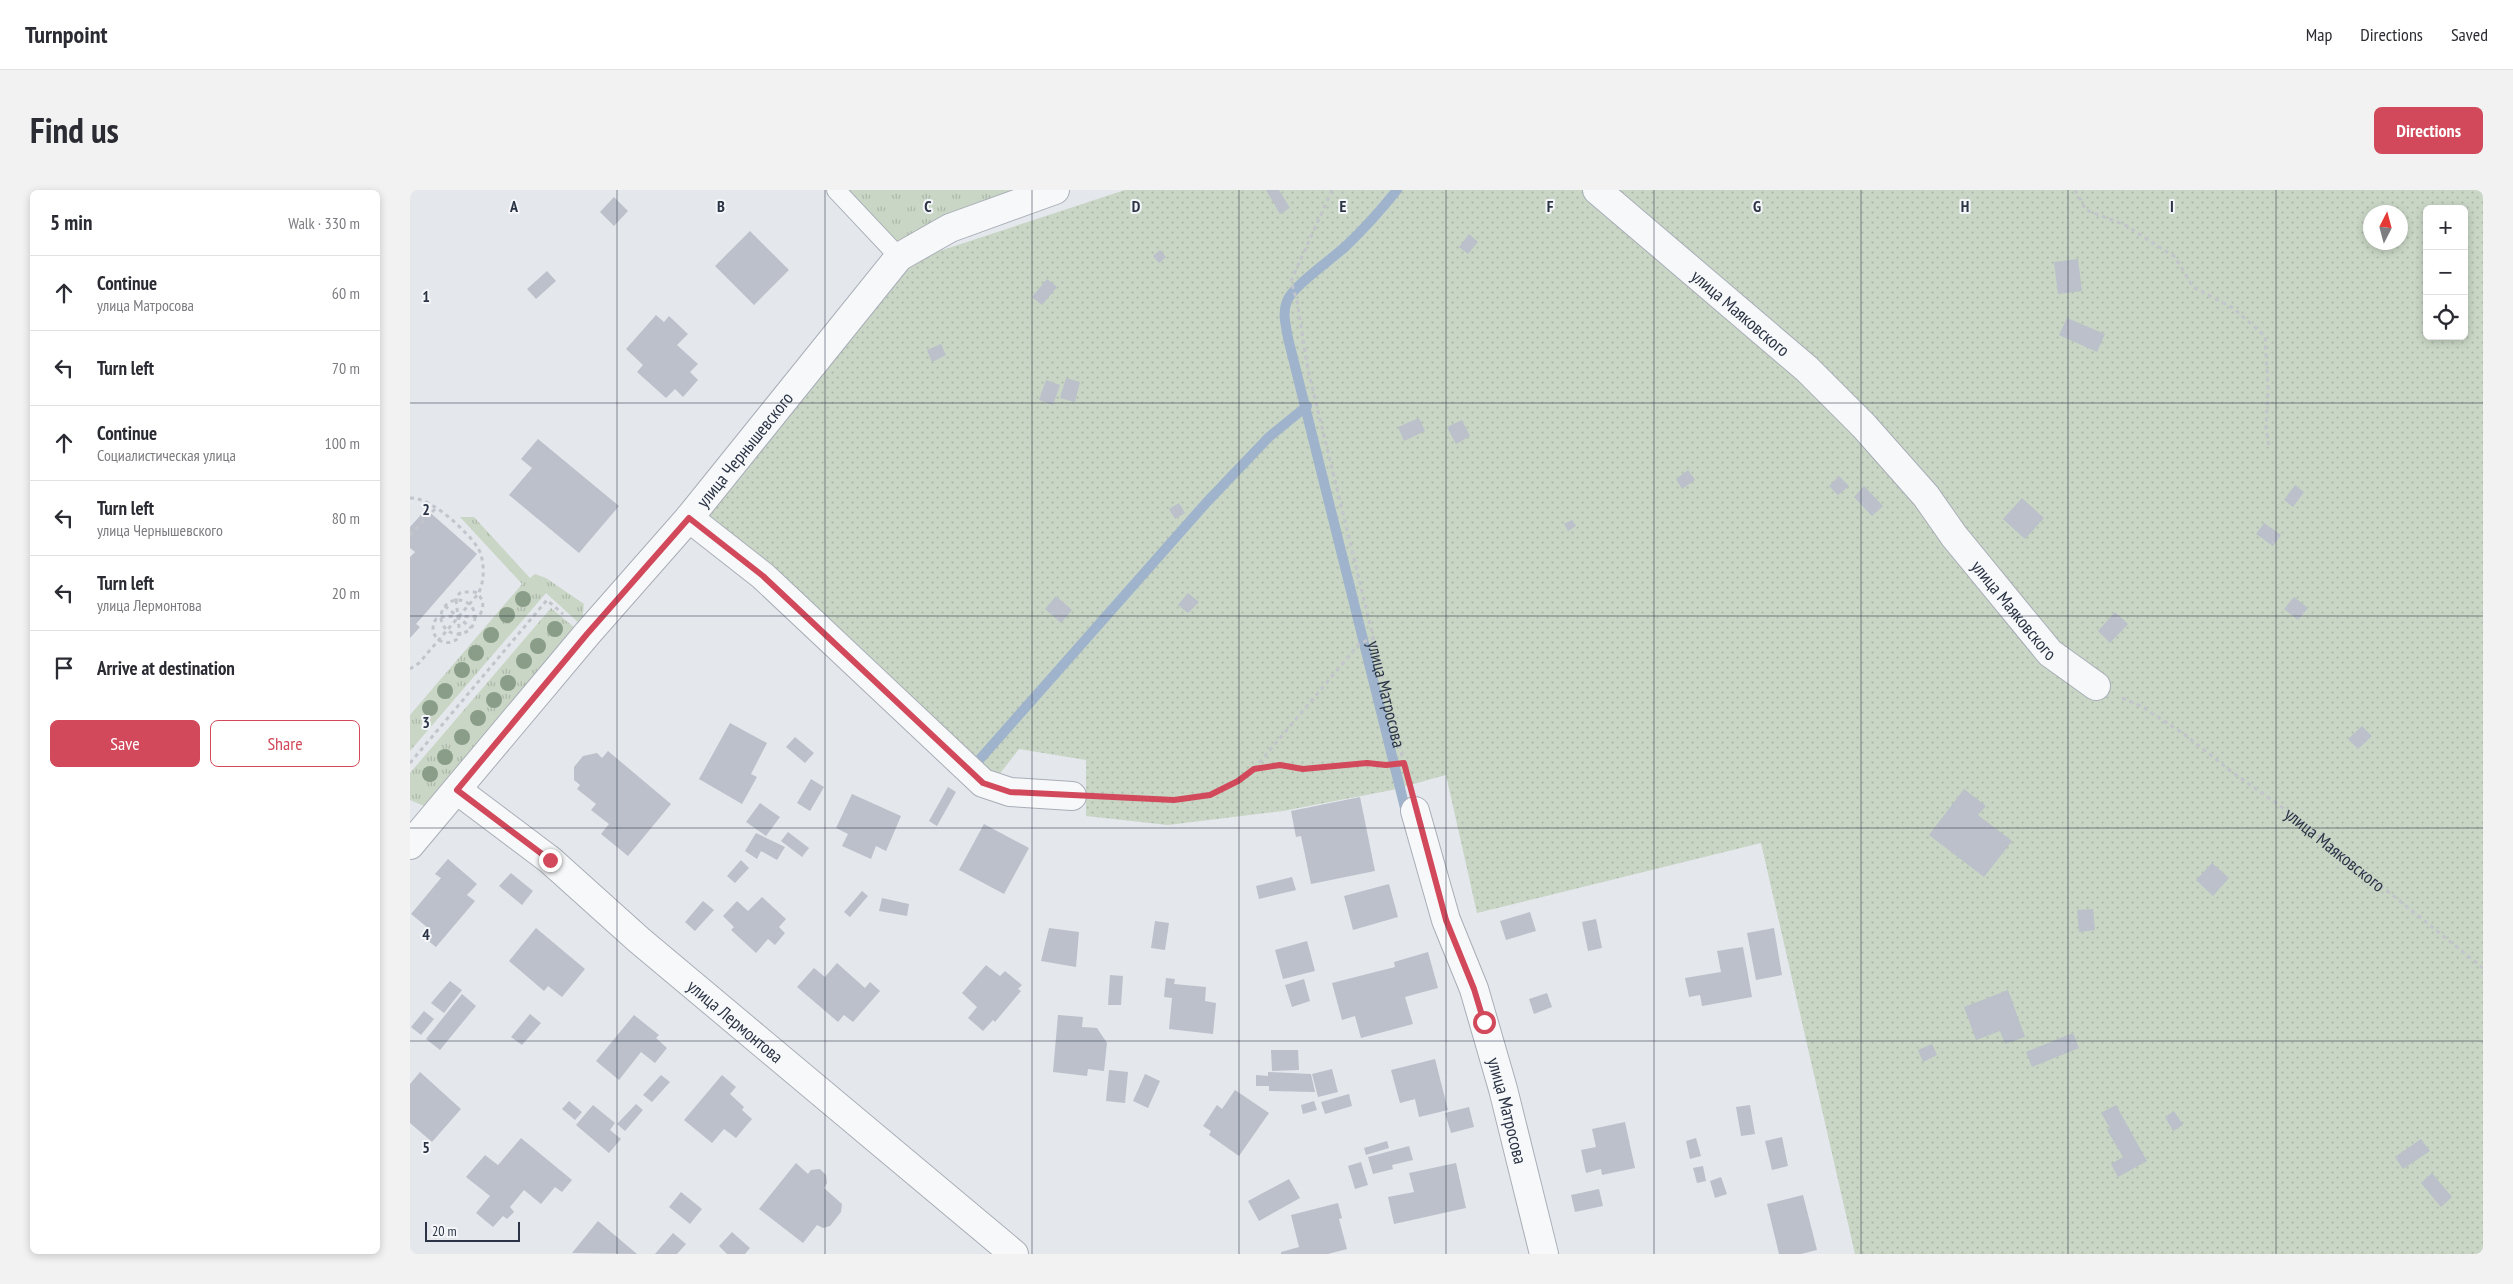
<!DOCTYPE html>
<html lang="en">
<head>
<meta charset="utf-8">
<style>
  :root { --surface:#fff; --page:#f2f2f3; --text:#2b2b33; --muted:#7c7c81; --line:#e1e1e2; --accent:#d1495b }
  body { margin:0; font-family:"PT Sans Narrow",sans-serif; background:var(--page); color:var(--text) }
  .controls { position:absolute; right:15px; top:15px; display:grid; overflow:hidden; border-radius:8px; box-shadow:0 2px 8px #0003 }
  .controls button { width:45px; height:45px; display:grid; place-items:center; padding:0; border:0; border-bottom:1px solid var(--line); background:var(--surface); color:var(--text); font:25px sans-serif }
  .compass { position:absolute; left:1953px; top:15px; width:45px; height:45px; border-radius:50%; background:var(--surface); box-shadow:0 2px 8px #0003; rotate:6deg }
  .scale { position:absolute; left:15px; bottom:12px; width:95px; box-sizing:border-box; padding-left:5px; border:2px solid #2b3445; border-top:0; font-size:14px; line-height:18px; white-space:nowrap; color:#2b3445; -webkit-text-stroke:4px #f4f6f9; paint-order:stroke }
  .stop { position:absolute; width:15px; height:15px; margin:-11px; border:4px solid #d1495b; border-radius:50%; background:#fff }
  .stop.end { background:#d1495b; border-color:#fff; box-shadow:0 1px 5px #0008 }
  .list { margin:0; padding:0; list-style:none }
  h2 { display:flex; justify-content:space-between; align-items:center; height:65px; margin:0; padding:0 20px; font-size:21px }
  h2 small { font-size:16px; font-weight:400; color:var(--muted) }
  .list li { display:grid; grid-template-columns:32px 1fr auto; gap:15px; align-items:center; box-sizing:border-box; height:75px; padding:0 20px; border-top:1px solid var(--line) }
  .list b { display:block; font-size:19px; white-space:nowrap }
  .list p { margin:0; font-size:16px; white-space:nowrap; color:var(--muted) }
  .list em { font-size:16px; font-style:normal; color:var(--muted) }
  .actions { display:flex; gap:10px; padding:15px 20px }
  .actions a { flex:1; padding:11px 0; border:1px solid var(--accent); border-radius:8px; text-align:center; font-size:18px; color:var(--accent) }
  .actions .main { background:var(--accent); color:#fff }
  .icon { flex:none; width:28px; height:28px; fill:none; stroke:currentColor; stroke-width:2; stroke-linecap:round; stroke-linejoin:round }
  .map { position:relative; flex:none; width:2073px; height:1064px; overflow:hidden; border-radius:8px }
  header { display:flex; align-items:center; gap:30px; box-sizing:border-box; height:70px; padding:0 25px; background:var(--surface); border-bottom:1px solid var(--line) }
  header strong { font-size:24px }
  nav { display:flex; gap:28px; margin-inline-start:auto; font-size:18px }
  .intro { display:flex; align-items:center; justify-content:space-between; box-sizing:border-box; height:120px; padding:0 30px }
  h1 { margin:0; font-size:35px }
  .button { padding:12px 22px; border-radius:8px; background:var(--accent); color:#fff; font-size:18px; font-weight:700 }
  main { display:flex; gap:30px; padding:0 30px }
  aside { flex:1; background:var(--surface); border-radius:8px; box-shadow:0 2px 8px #0003 }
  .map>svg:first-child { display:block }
</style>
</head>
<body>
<header>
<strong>Turnpoint</strong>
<nav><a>Map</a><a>Directions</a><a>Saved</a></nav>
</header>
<div class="intro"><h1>Find us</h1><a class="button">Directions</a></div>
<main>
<aside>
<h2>5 min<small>Walk · 330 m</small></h2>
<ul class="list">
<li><svg class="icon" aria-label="ahead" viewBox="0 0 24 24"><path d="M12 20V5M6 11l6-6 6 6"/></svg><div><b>Continue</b><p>улица Матросова</p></div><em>60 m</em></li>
<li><svg class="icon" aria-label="left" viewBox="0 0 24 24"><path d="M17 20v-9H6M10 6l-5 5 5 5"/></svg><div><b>Turn left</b></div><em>70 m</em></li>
<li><svg class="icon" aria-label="ahead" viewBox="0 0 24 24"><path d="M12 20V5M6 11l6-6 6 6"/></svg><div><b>Continue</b><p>Социалистическая улица</p></div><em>100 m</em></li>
<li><svg class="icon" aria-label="left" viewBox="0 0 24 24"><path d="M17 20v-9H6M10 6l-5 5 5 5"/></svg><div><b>Turn left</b><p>улица Чернышевского</p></div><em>80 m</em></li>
<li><svg class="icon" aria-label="left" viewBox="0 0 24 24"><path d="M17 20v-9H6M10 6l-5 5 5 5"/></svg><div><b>Turn left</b><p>улица Лермонтова</p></div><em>20 m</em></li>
<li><svg class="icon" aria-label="arrive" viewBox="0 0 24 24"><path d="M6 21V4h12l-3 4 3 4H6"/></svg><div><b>Arrive at destination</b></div></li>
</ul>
<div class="actions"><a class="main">Save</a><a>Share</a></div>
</aside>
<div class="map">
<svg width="2073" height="1064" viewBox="0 0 2073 1064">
  <defs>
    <pattern id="grass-tufts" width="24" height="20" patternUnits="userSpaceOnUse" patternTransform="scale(1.25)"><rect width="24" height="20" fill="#c9d6c5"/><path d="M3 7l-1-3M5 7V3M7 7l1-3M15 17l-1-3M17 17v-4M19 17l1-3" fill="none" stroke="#adb8ab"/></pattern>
    <pattern id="garden-dots" width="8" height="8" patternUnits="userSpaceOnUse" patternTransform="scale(1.25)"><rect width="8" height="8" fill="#c9d6c5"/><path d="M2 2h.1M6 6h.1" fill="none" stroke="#adb8ab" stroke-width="1.8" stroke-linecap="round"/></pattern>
  </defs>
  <rect width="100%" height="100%" fill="#e4e7ec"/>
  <!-- grass -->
  <path fill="url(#grass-tufts)" d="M435 0H609L494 51 480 50Z
    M50 327H64L120 388 125 384 136 388 174 414 172 431 169 433 136 403 0 561V525L112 394Z
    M141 418 166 439 14 616 0 610V583Z"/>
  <!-- garden -->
  <path fill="url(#garden-dots)" fill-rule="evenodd" d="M715 0H2073V1064H1445L1351 653 1067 723 1036 585 982 600 873 621 758 635 676 626V570L609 559 585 590 295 324 499 71ZM2017 19H2054V146H2017ZM1960 22H1990V52H1960Z"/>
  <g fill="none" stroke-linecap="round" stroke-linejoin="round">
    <!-- stream -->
    <path stroke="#9fb4cc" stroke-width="10" d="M987 0C971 20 954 39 936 56 922 69 883 96 877 111 872 123 876 136 878 148L996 622
      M570 569 796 313 859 247 897 216"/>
  </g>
  <!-- building -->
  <path fill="#bbc0ca" d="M856 0H869L880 18 870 24Z
    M204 7 218 21 204 36 190 22Z
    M340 41 379 80 344 115 305 76Z
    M1059 44 1068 52 1058 64 1049 57Z
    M750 60 756 67 749 73 743 66Z
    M1668 69 1672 101 1648 104 1644 72Z
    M137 81 146 91 126 109 117 99Z
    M637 89 647 97 632 115 622 107Z
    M246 125 254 132 259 126 278 144 267 155 288 174 280 182 288 190 273 207 265 199 256 208 227 182 233 175 216 159Z
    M1657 128 1695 144 1687 162 1649 145Z
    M531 154 536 165 522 172 517 160Z
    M656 188 670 192 665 212 650 208Z
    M636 190 650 195 643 215 629 210Z
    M1009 228 1015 241 994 251 988 237Z
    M1052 230 1060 246 1046 254 1037 237Z
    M128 249 209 316 169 363 99 305 122 278 111 269Z
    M1278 280 1285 290 1272 299 1266 289Z
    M1429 286 1439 296 1428 305 1419 296Z
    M1885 295 1894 302 1883 317 1874 310Z
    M1454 296 1473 316 1462 326 1444 307Z
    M1612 308 1634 328 1615 349 1593 329Z
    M769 313 775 323 765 329 759 319Z
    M16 319 67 364 6 434 10 437 0 448V367L5 362 0 358V337Z
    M1162 330 1166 336 1158 341 1154 334Z
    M1854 333 1871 345 1863 356 1846 344Z
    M778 403 789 412 778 423 768 415Z
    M646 406 662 420 651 433 635 419Z
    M1884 407 1898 418 1888 430 1874 419Z
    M1705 422 1718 434 1700 453 1688 441Z
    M320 533 357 553 341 584 347 587 332 614 289 589Z
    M1952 536 1962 546 1948 559 1938 549Z
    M385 547 404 563 395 573 376 557Z
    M198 561 261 614 218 666 191 644 199 634 181 620 186 614 167 599 170 595 164 590V577L173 566 187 563 192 568Z
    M401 589 414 597 400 621 387 613Z
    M538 597 546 602 527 636 519 631Z
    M1554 599 1576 616 1568 625 1602 651 1574 687 1519 645Z
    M442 604 491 626 476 661 466 656 461 669 432 656 438 644 426 638Z
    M950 607 965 681 901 694 891 646 886 647 881 621Z
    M350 613 370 627 356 646 336 632Z
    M574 634 619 658 594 704 549 680Z
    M378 642 399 658 392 667 371 651Z
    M346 643 375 657 367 670 351 661 347 669 335 661Z
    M38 669 67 694 57 705 65 711 26 757 12 746 18 738 1 724 31 688 25 684Z
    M331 670 339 678 325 693 317 686Z
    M1802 673 1819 688 1803 706 1786 690Z
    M101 683 123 701 112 715 89 696Z
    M882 687 886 700 849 709 846 696Z
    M979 694 988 727 943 740 934 706Z
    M452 701 458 706 440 727 434 722Z
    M352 707 376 729 369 737 375 743 365 755 358 749 346 763 321 740 324 737 313 726 327 711 338 721Z
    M472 708 499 714 497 726 469 721Z
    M293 711 304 720 285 741 275 732Z
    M1683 719 1685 740 1669 742 1667 720Z
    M1120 722 1126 741 1096 750 1090 731Z
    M1186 729 1192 758 1178 761 1172 732Z
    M745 731 759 733 755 760 741 758Z
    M126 738 175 779 152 807 138 796 134 801 99 771Z
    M639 738 669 742 666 777 631 771Z
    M1364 738 1372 785 1346 790 1337 743Z
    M897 751 905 781 873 789 865 760Z
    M1333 757 1342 807 1292 816 1290 805 1279 807 1275 788 1311 782 1307 761Z
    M1018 762 1028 798 995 807 1003 834 951 848 945 826 932 830 922 793 985 777 984 772Z
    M427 773 455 798 460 792 470 801 443 832 434 825 428 832 387 797 404 778 415 787Z
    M576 775 590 786 595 781 612 795 608 799 611 801 585 832 583 830 573 841 558 828 567 817 552 803Z
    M700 785 713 786 711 815H698Z
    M756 788 765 789 764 794 796 797 795 811 806 813 803 844 759 839 762 808 754 807Z
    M894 789 900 811 882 817 875 795Z
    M40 791 52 800 34 823 21 813Z
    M1598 800 1615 847 1595 854 1590 841 1566 850 1554 817Z
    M1137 803 1142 817 1124 824 1119 809Z
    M52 804 66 816 30 860 16 849Z
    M14 821 24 829 11 845 1 837Z
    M120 824 131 833 112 855 101 847Z
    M224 825 249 845 246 848 257 858 245 873 231 862 209 890 186 871Z
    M648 825 673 827 672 837 687 838 697 853 694 881 678 879 677 886 643 882Z
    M1663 843 1669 858 1622 877 1616 862Z
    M1522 854 1527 865 1513 872 1508 860Z
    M861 860H888L889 880 862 881Z
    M1025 869 1038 920 1009 927 1005 909 990 913 981 880Z
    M922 879 928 902 908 907 902 884Z
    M699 880 718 882 715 913 696 911Z
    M10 882 51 919 22 952 0 933V894Z
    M858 882 901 884 905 902 859 901V896H846V885L858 886Z
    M735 884 750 891 738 918 723 911Z
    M251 885 260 892 242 912 233 905Z
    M312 885 326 897 320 904 334 917 332 920 342 929 326 948 314 939 302 953 274 930Z
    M825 900 859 923 829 966 799 945 801 941 793 936 807 915 812 919Z
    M939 904 942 916 915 924 911 912Z
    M159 911 172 922 165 930 152 919Z
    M904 911 907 920 893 924 891 915Z
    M226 914 233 920 215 941 207 934Z
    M183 915 205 933 200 940 211 949 199 963 166 935Z
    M1340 915 1345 944 1331 946 1326 917Z
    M1706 915 1737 971 1708 987 1701 974 1713 967 1697 940 1700 938 1691 923Z
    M1059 917 1064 937 1041 943 1035 923Z
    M1764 921 1773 935 1763 941 1755 927Z
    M1215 932 1225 978 1192 985 1191 979 1176 983 1171 960 1186 957 1182 939Z
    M1372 947 1378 976 1362 980 1355 951Z
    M111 948 162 990 152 1002 145 997 131 1014 114 1000 100 1017 104 1022 97 1029 93 1026 83 1037 66 1023 80 1006 56 987 75 965 88 975Z
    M1286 948 1291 966 1280 969 1276 951Z
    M2011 949 2020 961 1993 979 1985 967Z
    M977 951 979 958 956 965 954 958Z
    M999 956 1003 970 982 975 983 979 963 984 958 967Z
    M951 972 958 995 945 999 938 976Z
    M386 973 398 984 401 980 410 979 416 985 417 993 414 998 432 1014 431 1022 420 1036 413 1038 407 1035 393 1053 349 1019Z
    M1046 973 1056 1018 984 1034 978 1007 1004 1002 999 983Z
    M1293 976 1296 991 1287 993 1283 978Z
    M2022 983 2042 1007 2031 1017 2011 993Z
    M1311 987 1317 1004 1305 1008 1300 991Z
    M879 989 890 1008 849 1031 838 1011Z
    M1189 999 1193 1016 1165 1022 1161 1005Z
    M271 1002 292 1019 280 1034 259 1017Z
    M1393 1005 1407 1060 1391 1064H1369L1357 1014Z
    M928 1013 932 1028 929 1029 937 1059 918 1064H871V1062L889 1057 881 1025Z
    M188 1031 227 1064 162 1063Z
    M322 1042 340 1058 335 1064H317L309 1056Z
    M263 1043 276 1054 267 1064H245Z"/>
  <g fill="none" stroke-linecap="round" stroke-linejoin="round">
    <defs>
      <path id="service" d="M426 0 489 67"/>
      <g id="minor">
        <path id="s3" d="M1187 0 1397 179 1454 236 1516 306 1544 346 1640 463 1686 496"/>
        <path d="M279 328 353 386 573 593 600 602 662 606"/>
        <path id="s4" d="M47 600 140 670 229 750 604 1064"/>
        <path id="s5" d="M1005 621 1036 730 1064 799 1093 899 1134 1064"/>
        <path id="s6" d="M0 655 177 444 279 328 489 67 540 38 645 0"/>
      </g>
    </defs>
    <!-- service casing -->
    <use href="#service" stroke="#a9aeb7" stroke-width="20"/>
    <!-- minor casing -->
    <use href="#minor" stroke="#a9aeb7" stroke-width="30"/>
    <!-- path -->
    <g stroke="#c2c5cb" stroke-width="3" stroke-dasharray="4 4" stroke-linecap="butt">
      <path id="s1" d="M922 0 881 91 887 111 898 180 999 594"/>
      <path d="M1665 0 1676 20 1715 35 1765 67 1783 97 1823 118 1855 146 1858 199 1856 237 1859 258"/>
      <path d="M0 308C21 307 57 341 68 358 75 370 75 392 68 404L9 473 0 479"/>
      <path d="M0 345 26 318"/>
      <path d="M46 410 50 446C37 462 15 446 26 429 39 424 55 428 69 426 75 417 74 408 65 402H51L46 407V410"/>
      <circle cx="48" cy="427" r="17"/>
      <path d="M35 416 61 438"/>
      <path id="s2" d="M1712 508 1731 516 1774 544 1822 582 1883 625 2073 778"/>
      <path d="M0 573 137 410 153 424"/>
      <path d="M844 579 870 575 893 579 957 573 976 575 994 573"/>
      <path d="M691 607C754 610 790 618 844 579L950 453 964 448"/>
    </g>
    <!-- service -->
    <use href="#service" stroke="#f7f8fa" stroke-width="18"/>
    <!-- minor -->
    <use href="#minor" stroke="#f7f8fa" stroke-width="28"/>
  </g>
  <!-- trees -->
  <g fill="#899d89">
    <circle cx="113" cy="409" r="8"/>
    <circle cx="97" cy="425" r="8"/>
    <circle cx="145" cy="439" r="8"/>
    <circle cx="81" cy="445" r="8"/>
    <circle cx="128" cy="456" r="8"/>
    <circle cx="66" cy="463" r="8"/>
    <circle cx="114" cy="471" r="8"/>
    <circle cx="52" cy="480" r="8"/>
    <circle cx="98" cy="493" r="8"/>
    <circle cx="35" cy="501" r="8"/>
    <circle cx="84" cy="510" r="8"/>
    <circle cx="20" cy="518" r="8"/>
    <circle cx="68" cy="528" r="8"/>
    <circle cx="52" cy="547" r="8"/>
    <circle cx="35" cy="567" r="8"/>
    <circle cx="20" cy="584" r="8"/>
  </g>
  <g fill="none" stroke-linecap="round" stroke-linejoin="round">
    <!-- route -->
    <path stroke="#d1495b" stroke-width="6" d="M140 670 47 600 177 444 279 328 353 386 573 593 600 602 764 610 800 605 828 591 844 579 870 575 893 579 957 573 976 575 994 573 1036 730 1064 799 1074 832"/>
  </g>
  <!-- grid -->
  <path fill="none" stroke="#2b3445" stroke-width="1" stroke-opacity="0.55" d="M207 0V1064M415 0V1064M622 0V1064M829 0V1064M1036 0V1064M1244 0V1064M1451 0V1064M1658 0V1064M1866 0V1064M0 213H2073M0 426H2073M0 638H2073M0 851H2073"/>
  <g text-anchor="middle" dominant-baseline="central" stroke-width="4" stroke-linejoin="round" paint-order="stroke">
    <!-- street labels -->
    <g font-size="18" fill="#2b3445" stroke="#f4f6f9">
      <text stroke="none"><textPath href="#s3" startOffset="189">улица Маяковского</textPath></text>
      <text stroke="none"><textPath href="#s6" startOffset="518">улица Чернышевского</textPath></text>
      <text stroke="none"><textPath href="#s3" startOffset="594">улица Маяковского</textPath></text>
      <text stroke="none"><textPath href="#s1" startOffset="524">улица Матросова</textPath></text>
      <text stroke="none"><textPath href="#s2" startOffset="262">улица Маяковского</textPath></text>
      <text stroke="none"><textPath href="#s4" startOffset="362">улица Лермонтова</textPath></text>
      <text stroke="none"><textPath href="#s5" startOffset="314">улица Матросова</textPath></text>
    </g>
  </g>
  <g font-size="16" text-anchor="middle" font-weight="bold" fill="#2b3445" stroke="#f4f6f9" stroke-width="4" stroke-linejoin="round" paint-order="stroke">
    <text x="104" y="22">A</text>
    <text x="311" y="22">B</text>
    <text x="518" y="22">C</text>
    <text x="726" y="22">D</text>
    <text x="933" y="22">E</text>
    <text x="1140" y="22">F</text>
    <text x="1347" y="22">G</text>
    <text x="1555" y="22">H</text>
    <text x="1762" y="22">I</text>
    <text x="16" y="112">1</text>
    <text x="16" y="325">2</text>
    <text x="16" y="538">3</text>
    <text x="16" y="750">4</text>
    <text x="16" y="963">5</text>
  </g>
</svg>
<div class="controls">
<button>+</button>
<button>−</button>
<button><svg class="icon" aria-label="locate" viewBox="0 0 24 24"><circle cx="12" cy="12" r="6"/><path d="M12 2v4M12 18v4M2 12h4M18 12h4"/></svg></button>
</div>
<svg class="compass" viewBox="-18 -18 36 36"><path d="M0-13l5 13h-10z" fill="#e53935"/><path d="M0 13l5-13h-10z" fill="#7c7c81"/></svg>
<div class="scale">20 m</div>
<div class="stop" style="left:1074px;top:832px"></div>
<div class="stop end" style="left:140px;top:670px"></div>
</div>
</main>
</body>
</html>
